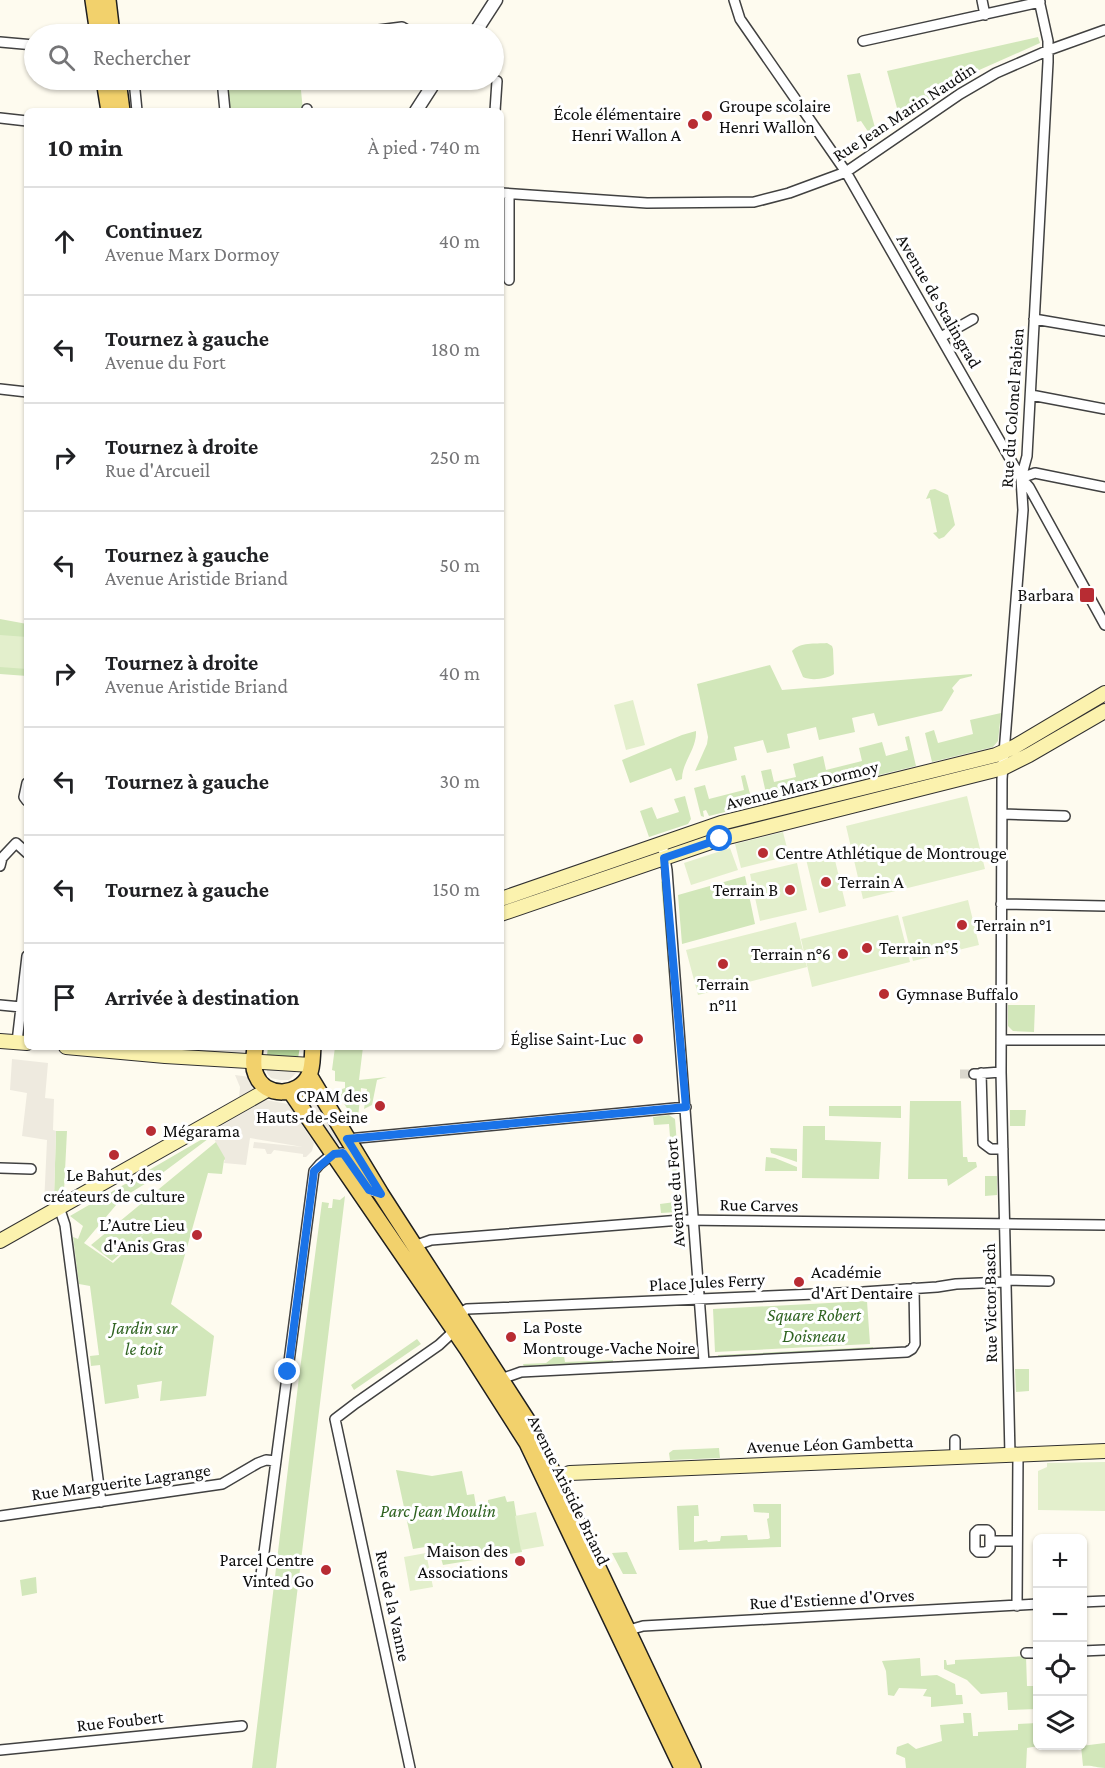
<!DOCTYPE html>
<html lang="fr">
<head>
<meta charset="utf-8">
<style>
  :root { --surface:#fff; --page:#f2f2f2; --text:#202124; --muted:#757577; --line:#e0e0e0 }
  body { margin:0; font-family:"Crimson Pro",serif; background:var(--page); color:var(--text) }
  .controls { position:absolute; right:18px; bottom:18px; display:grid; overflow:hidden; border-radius:9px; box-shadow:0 2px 4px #0004 }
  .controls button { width:54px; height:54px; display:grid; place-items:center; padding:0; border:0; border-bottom:2px solid var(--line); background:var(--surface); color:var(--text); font:30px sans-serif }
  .stop { position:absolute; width:18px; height:18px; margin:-14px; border:4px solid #1a73e8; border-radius:50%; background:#fff }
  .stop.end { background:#1a73e8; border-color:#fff; box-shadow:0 2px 6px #0008 }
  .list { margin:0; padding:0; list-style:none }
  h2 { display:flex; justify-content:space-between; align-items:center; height:78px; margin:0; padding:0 24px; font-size:26px }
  h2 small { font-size:20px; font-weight:400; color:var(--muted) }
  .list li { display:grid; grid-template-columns:39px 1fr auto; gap:18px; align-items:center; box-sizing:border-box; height:108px; padding:0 24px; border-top:2px solid var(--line) }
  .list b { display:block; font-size:22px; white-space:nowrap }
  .list p { margin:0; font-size:20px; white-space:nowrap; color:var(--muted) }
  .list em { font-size:20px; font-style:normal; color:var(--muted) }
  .icon { flex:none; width:33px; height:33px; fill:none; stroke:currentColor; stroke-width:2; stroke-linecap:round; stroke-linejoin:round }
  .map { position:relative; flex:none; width:1105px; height:1768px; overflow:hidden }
  .search { position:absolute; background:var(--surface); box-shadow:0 2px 4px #0004; left:24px; top:24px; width:480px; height:66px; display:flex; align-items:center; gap:15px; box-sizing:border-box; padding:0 21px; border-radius:33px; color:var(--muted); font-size:22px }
  .panel { position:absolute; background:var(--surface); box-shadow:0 2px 4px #0004; left:24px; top:108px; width:480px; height:942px; border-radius:9px }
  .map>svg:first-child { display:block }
</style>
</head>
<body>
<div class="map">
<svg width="1105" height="1768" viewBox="0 0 1105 1768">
  <rect width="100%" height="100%" fill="#fefbef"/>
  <!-- green -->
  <path fill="#d2e7ba" d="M1038 37 1040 43 968 75 900 119 887 71Z
    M860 73 877 135 873 139 861 121 857 122 847 75Z
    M228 80H300L303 111H230Z
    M935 489 948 495 955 525 944 537 939 539 933 533 937 532 930 498 926 499 930 490Z
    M0 619 27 624V676L0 674Z
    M827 643 832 646 833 649 834 674C827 679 811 681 803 677L792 651C800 642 815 644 827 643Z
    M770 665 782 690 972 674V676L960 679 952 688 954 691 942 711 878 726 874 713 852 718 855 732 819 740 816 727 787 734 790 748 767 753 763 740 734 747 737 760 695 771 707 744 708 737 697 684Z
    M1001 713 998 741 993 747 932 762 925 733 934 730 938 743 973 734 970 720Z
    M696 731C697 749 682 762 682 779L676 781 671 768 630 783 622 760 682 735Z
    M909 736 916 766 768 802 761 771 771 769 774 782 796 777 793 764 823 756 826 770 862 761 859 748 882 742 886 756 908 750 905 737Z
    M745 775 753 805 709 816 706 810 703 811 704 817 701 816 694 788 705 785 709 799 744 790 741 776Z
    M685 796 691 819 688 824 649 837 640 811 652 807 657 819 679 812 674 799Z
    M745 876 755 924 682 944 678 895Z
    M662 881 663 882 670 986 661 882Z
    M1008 1005H1035L1034 1032 1013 1031 1008 1026Z
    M335 1047H363L359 1080 387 1077 377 1080 372 1105 364 1109 367 1089 361 1088 358 1118 355 1121 336 1091 345 1088V1082L335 1081V1071L332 1070Z
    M910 1101H961L963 1157H967L968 1162H976L977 1167 948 1186 947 1179H908Z
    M829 1106H901V1118L829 1116Z
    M1010 1110H1026L1025 1126H1010Z
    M669 1115 675 1119 682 1207 677 1212 661 1213 660 1204 675 1202 669 1124 654 1125 653 1117Z
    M803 1126H825V1140L881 1142 879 1179 802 1178Z
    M233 1128 228 1159 224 1160 222 1174 208 1173 171 1304 214 1336 206 1396 160 1401 162 1381 137 1385 139 1398 105 1404 100 1365 91 1366 90 1356 99 1355 90 1286 79 1284 73 1237 78 1239 83 1226 70 1216 211 1134 212 1136 161 1174 122 1198 84 1243 113 1263 147 1231 112 1261 91 1245Z
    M56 1131H67L64 1191 54 1196Z
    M770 1148 797 1149V1162L771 1153Z
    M766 1157 775 1158 797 1167V1171H765Z
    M985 1176H997V1195L985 1196Z
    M345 1196 276 1768H252L299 1377 322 1202 329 1203 328 1208H332L333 1199 340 1200Z
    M867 1301 870 1344 715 1352 713 1309Z
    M417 1339 421 1344 354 1390 351 1385Z
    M873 1347V1349L718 1357V1355Z
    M555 1356H564L565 1362 613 1360V1363L524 1367 523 1364 546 1363Z
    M1015 1369H1029V1391L1016 1392Z
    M719 1448 720 1458 670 1460 669 1453 673 1450Z
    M396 1470 432 1476 462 1471 467 1495 474 1494 476 1506 488 1503V1500L505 1496 507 1502 514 1501 522 1552 443 1565 437 1545 413 1549Z
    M753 1504H781V1547L679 1550 677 1506 698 1505 699 1516H694V1542L707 1540 708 1542 720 1541 721 1536H723L747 1535 748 1540 768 1539 770 1538 767 1519 769 1518V1513L754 1512Z
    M627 1552 637 1574H623L612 1553Z
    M36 1577 37 1593 22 1596 20 1580Z
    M1026 1656 1027 1686H1037V1709L1008 1710 1007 1692 981 1694 967 1680 944 1669V1660H946L947 1665 955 1664V1660Z
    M920 1658 921 1676 937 1675 955 1684 956 1695H962L963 1704 931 1707V1697L923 1696 927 1689 899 1688 894 1696 888 1695 886 1671 882 1661Z
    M963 1713H971L973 1736H978V1732L1018 1730V1724L1037 1723 1038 1746 1027 1748 1026 1768H906L905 1758 896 1754 897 1747 908 1743 916 1749 942 1741 940 1725 964 1723Z
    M1105 1743V1768C1096 1768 1093 1765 1083 1766L1081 1746Z"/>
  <!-- forest -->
  <path fill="#b6d79a" d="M268 1047H300L298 1058 267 1055Z"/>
  <!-- pitch -->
  <path fill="#e3efcc" d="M0 635 27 637V669L0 667Z
    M633 700 645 745 626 750 614 705Z
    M967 796 985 869 863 899 846 826Z
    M783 832 789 856 741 868 735 844Z
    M730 848 738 870 691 885 684 863Z
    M833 852 846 906 819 913 806 859Z
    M797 863 807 910 760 921 750 874Z
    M968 900 979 945 913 961 902 917Z
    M898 915 910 962 812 987 801 939Z
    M796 922 807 967 698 995 686 950Z
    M1105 1462V1511L1038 1510V1471L1047 1467V1463Z
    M536 1512 544 1546 521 1550 515 1516Z
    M426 1553 433 1587 410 1591 404 1557Z"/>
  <!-- plaza -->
  <path fill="#eeeadf" d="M12 1059 48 1063 45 1098 54 1099 53 1130 56 1131 54 1199 44 1205 47 1140 22 1136 27 1093 10 1090Z
    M267 1068 294 1071 296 1073 289 1080H280L271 1078 267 1073Z
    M235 1075 250 1077 258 1088 239 1099 240 1087Z
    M307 1094H310L342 1146 333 1143 304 1097Z
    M266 1100 288 1104 314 1143 312 1151 306 1157H303V1154L274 1150 271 1154H267L265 1149 253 1148 254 1142 303 1147 250 1138 246 1165 224 1163 225 1158 210 1132Z"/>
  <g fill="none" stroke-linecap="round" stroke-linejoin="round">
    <!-- minor-tunnel -->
    <path stroke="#dad7cd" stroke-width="9" stroke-dasharray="9 4.5" stroke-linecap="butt" d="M960 1074H974"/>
    <defs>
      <path id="minor" d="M734 0 740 19 846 172 1021 478 1029 487 1105 625
        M982 0 985 15
        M347 34 402 27 414 34
        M863 41 1040 2
        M0 42 34 45
        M134 80 137 111
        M222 80 225 111
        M307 109V111
        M495 111 497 81
        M0 118 27 121
        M501 193 647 203 754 202 789 193 846 172 960 94 996 73 1049 50 1105 30
        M509 280V194
        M1034 319 1105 331
        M941 337 973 319
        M0 389 27 392
        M1031 395 1105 409
        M1021 478 1035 473 1105 487
        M27 783 24 797 27 801
        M1002 814 1065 816
        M662 843 667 870 704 1362
        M0 866 2 858 16 843 27 853
        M1001 904 1105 906
        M0 1005 21 1007
        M1001 1040H1105
        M17 1042 27 956
        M981 1073 983 1143 991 1149H1003
        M974 1074 1001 1072
        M347 1139 686 1107
        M0 1168 31 1169
        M59 1207 65 1225 101 1502
        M414 1246 431 1240 681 1220 1105 1225
        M1006 1280 1049 1281
        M456 1316 467 1309 863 1292 937 1287 956 1284 1006 1282
        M501 1379 521 1372 907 1352 912 1349 915 1344 914 1288
        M955 1440V1456
        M1010 1455 1001 1072 1002 779 1023 510 1021 478 1027 456 1048 62V41L1039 0
        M0 1516 222 1484 258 1463 266 1460 276 1461
        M990 1541V1533L987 1530H978L975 1533V1549L978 1552H986L990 1548V1541H1017
        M261 1575 314 1171C320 1163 332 1152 343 1153L369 1190 381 1194
        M1082 1602 1105 1601
        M1017 1606 1018 1455
        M629 1630 643 1626 1038 1604
        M1082 1651 1105 1650
        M1026 1653H1038
        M0 1750 242 1726
        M410 1768 335 1419 356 1403 439 1345 454 1331V1328"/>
      <path id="tertiary" d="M474 34 496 0
        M416 111 436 80"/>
      <path id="secondary" d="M501 899 721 823 996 755 1014 747 1105 693
        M501 914 720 839 1003 768 1029 755 1105 711
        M0 1041 27 1043
        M66 1047 165 1056 311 1065
        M0 1241 269 1089
        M557 1477 570 1473 1105 1451"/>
      <path id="primary" d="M93 0 98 34
        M108 0 112 34
        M104 80 109 111
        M118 80 122 111
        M255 1047C254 1057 252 1066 256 1075 265 1098 299 1097 309 1075 313 1067 312 1056 313 1047
        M309 1075 381 1194 531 1426 693 1768
        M290 1091 467 1349 527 1443 682 1768"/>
    </defs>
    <!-- minor casing -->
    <use href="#minor" stroke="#414141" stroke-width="12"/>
    <!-- tertiary casing -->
    <use href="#tertiary" stroke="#414141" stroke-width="15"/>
    <!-- secondary casing -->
    <use href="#secondary" stroke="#303030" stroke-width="16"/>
    <!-- primary casing -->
    <use href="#primary" stroke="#1f1f1f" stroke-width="18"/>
    <!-- minor -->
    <use href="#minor" stroke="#fff" stroke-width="9"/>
    <!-- tertiary -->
    <use href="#tertiary" stroke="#fff" stroke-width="12"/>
    <!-- secondary -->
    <use href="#secondary" stroke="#fbf2ae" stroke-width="14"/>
    <!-- primary -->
    <use href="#primary" stroke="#f2d16c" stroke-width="15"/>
  </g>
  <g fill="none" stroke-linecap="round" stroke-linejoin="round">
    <!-- route -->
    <path stroke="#1a73e8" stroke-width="8" d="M288 1372 314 1171 334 1154 343 1153 369 1190 381 1194 347 1139 686 1107 664 858 720 839"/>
  </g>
  <!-- markers -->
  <g fill="#b82c33" stroke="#fff" stroke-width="2">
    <circle cx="707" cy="116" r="6"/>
    <circle cx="693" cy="124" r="6"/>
    <rect x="1079" y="587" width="16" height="16" rx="3"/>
    <circle cx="763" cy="853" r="6"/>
    <circle cx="826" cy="882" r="6"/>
    <circle cx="790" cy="890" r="6"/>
    <circle cx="962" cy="925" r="6"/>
    <circle cx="867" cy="948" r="6"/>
    <circle cx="843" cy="954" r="6"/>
    <circle cx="723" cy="964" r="6"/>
    <circle cx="884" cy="994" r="6"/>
    <circle cx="638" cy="1039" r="6"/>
    <circle cx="380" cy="1106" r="6"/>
    <circle cx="151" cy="1131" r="6"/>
    <circle cx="114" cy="1155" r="6"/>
    <circle cx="197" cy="1235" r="6"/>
    <circle cx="799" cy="1282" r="6"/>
    <circle cx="511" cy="1337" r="6"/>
    <circle cx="520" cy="1561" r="6"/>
    <circle cx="326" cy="1570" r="6"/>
  </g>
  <g text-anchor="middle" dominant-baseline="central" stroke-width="6" stroke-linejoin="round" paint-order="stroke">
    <!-- poi labels -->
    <g font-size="18" fill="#0e0e0e" stroke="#fff" text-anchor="start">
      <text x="719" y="106">Groupe scolaire<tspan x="719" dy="21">Henri Wallon</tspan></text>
      <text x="681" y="114" text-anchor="end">École élémentaire<tspan x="681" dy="21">Henri Wallon A</tspan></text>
      <text x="1074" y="595" text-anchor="end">Barbara</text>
      <text x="775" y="853">Centre Athlétique de Montrouge</text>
      <text x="838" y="882">Terrain A</text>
      <text x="778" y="890" text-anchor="end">Terrain B</text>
      <text x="974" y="925">Terrain n°1</text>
      <text x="879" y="948">Terrain n°5</text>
      <text x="831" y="954" text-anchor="end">Terrain n°6</text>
      <text x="723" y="984" text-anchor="middle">Terrain<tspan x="723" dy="21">n°11</tspan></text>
      <text x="896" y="994">Gymnase Buffalo</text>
      <text x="626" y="1039" text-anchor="end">Église Saint-Luc</text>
      <text x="368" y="1096" text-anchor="end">CPAM des<tspan x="368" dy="21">Hauts-de-Seine</tspan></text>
      <text x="163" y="1131">Mégarama</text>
      <text x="114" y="1175" text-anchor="middle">Le Bahut, des<tspan x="114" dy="21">créateurs de culture</tspan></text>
      <text x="185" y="1225" text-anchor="end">L’Autre Lieu<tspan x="185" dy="21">d'Anis Gras</tspan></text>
      <text x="811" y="1272">Académie<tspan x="811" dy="21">d'Art Dentaire</tspan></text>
      <text x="523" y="1327">La Poste<tspan x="523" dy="21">Montrouge-Vache Noire</tspan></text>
      <text x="508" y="1551" text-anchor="end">Maison des<tspan x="508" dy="21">Associations</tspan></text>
      <text x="314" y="1560" text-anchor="end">Parcel Centre<tspan x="314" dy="21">Vinted Go</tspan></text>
    </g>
    <!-- street labels -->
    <g font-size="18" fill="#0e0e0e" stroke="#fff">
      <text transform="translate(904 112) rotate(-33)">Rue Jean Marin Naudin</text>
      <text transform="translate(939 301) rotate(60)">Avenue de Stalingrad</text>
      <text transform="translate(1012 408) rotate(-86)">Rue du Colonel Fabien</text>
      <text transform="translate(802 785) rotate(-14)">Avenue Marx Dormoy</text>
      <text transform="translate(675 1193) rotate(-94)">Avenue du Fort</text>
      <text transform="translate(759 1205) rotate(1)">Rue Carves</text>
      <text transform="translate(707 1282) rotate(-3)">Place Jules Ferry</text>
      <text transform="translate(990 1303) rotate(-91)">Rue Victor Basch</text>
      <text transform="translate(830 1444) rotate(-2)">Avenue Léon Gambetta</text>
      <text transform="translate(121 1482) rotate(-8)">Rue Marguerite Lagrange</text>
      <text transform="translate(569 1490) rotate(64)">Avenue Aristide Briand</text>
      <text transform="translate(832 1599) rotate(-3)">Rue d'Estienne d'Orves</text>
      <text transform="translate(393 1606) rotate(78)">Rue de la Vanne</text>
      <text transform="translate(120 1721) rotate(-6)">Rue Foubert</text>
    </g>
    <!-- park labels -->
    <g font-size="18" font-style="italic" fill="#2f6321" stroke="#fff">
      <text x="814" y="1315">Square Robert<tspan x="814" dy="21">Doisneau</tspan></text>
      <text x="144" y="1328">Jardin sur<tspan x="144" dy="21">le toit</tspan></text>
      <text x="438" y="1511">Parc Jean Moulin</text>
    </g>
  </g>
</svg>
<div class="controls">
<button>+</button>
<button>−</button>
<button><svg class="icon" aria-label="locate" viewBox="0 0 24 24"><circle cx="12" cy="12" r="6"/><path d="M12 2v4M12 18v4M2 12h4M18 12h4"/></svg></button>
<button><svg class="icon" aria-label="layers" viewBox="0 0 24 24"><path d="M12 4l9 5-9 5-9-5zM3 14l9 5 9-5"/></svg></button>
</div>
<div class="stop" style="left:720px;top:839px"></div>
<div class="stop end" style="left:288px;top:1372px"></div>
<div class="search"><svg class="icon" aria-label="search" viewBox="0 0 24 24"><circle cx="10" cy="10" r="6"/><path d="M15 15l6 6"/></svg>Rechercher</div>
<section class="panel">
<h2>10 min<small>À pied · 740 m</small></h2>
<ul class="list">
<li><svg class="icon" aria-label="ahead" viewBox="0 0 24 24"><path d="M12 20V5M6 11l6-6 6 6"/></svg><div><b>Continuez</b><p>Avenue Marx Dormoy</p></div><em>40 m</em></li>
<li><svg class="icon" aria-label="left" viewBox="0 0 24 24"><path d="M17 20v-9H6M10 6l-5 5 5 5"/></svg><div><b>Tournez à gauche</b><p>Avenue du Fort</p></div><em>180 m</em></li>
<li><svg class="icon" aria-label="right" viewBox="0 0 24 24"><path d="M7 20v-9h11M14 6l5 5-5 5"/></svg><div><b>Tournez à droite</b><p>Rue d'Arcueil</p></div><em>250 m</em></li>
<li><svg class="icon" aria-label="left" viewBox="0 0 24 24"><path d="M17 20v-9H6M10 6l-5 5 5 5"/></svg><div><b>Tournez à gauche</b><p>Avenue Aristide Briand</p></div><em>50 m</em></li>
<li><svg class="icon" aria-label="right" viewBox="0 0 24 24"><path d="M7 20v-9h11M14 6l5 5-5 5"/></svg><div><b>Tournez à droite</b><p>Avenue Aristide Briand</p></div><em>40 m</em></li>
<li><svg class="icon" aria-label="left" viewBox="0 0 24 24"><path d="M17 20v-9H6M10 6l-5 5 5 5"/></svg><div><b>Tournez à gauche</b></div><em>30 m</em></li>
<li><svg class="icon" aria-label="left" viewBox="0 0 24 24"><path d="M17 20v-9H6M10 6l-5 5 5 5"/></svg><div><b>Tournez à gauche</b></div><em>150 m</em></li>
<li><svg class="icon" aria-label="arrive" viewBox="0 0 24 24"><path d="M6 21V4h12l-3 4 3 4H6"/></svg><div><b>Arrivée à destination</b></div></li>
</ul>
</section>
</div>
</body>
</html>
